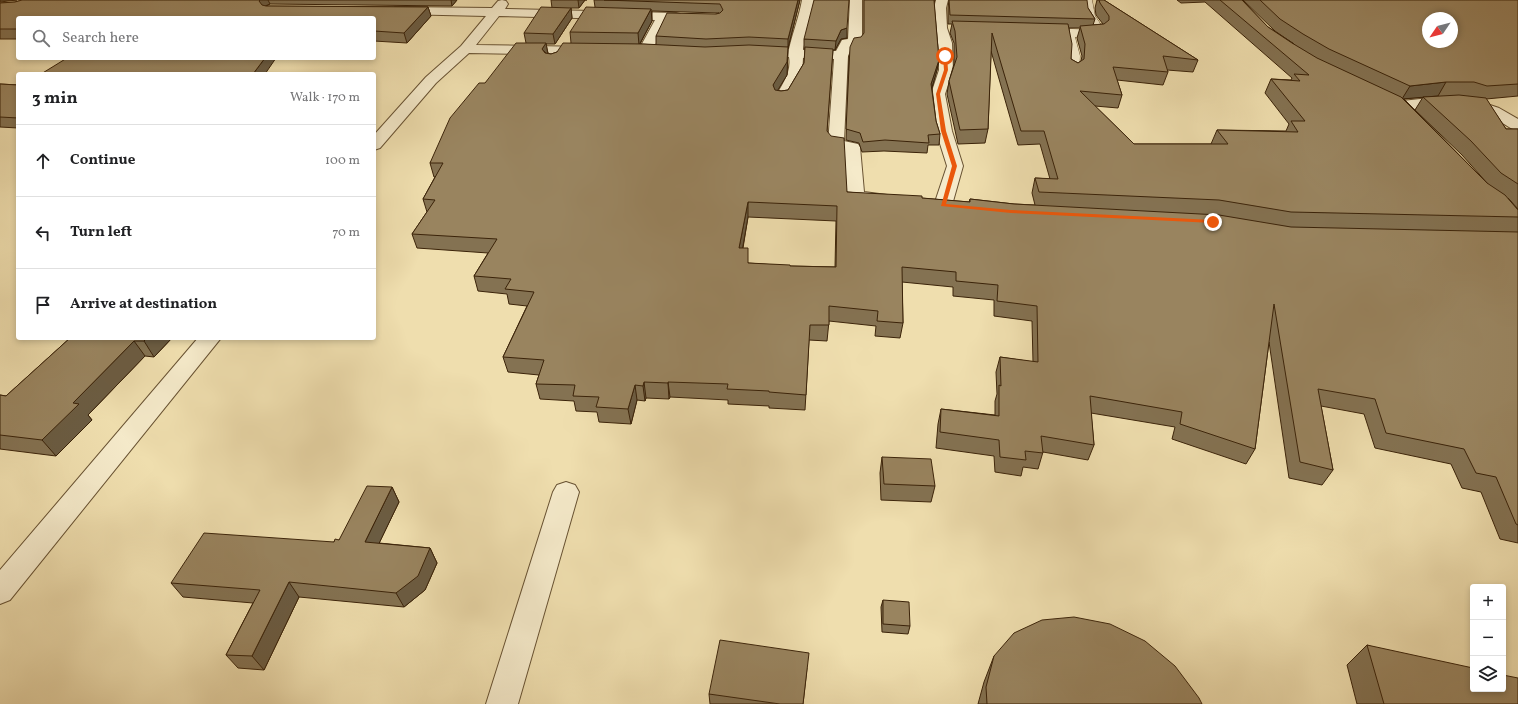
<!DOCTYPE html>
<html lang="en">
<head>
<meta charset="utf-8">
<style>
  :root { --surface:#fff; --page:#f6f6f6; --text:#202124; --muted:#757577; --line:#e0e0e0 }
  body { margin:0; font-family:Vollkorn,serif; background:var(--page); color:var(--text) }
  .controls { position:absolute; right:12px; bottom:12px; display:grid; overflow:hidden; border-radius:4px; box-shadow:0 2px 6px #0003 }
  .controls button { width:36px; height:36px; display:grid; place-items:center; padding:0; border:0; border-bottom:1px solid var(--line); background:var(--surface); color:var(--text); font:20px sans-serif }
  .compass { position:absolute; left:1422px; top:12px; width:36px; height:36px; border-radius:50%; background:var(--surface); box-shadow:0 2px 6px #0003; rotate:235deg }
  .stop { position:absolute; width:12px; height:12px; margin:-9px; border:3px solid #ea580c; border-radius:50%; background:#fff }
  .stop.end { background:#ea580c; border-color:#fff; box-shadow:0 1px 4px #0008 }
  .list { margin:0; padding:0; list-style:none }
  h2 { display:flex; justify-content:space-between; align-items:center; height:52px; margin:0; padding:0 16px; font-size:17px }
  h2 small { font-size:13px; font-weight:400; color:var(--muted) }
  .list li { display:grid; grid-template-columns:26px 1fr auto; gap:12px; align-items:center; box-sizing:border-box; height:72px; padding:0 16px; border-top:1px solid var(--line) }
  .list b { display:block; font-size:15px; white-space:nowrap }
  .list em { font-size:13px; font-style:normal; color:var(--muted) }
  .icon { flex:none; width:22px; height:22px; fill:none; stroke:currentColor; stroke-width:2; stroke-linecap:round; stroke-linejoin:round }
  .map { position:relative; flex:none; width:1518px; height:704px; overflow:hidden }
  .search { position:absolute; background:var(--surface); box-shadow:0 2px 6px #0003; left:16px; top:16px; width:360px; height:44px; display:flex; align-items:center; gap:10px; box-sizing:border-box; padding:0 14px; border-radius:4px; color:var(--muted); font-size:15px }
  .panel { position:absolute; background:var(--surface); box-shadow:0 2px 6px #0003; left:16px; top:72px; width:360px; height:268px; border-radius:4px }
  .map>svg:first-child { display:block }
</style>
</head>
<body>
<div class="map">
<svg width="1518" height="704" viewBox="0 0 1518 704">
  <rect width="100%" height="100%" fill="#efdeae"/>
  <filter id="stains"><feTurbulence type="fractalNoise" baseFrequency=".005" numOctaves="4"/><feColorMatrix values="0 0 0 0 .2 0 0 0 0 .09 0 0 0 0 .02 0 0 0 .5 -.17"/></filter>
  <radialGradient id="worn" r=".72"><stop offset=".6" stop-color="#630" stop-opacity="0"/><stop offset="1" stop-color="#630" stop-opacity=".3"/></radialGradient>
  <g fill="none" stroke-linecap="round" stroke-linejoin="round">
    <defs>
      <path id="service" d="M1084 0H1092L1095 16 1104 29V32L1100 35 1075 37 1080 56 1079 72 1074 75 1069 72 1070 56 1066 35 1050 34 1046 31 1050 28 1095 30 1087 16Z"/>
      <path id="minor" d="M502 0 506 1 508 4 505 9 676 13 680 14 682 17 680 20 667 21 652 51 650 54H640L638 51 655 20 499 16 476 45 587 47 592 48 594 51 592 54 587 55 469 53 436 83 380 148 374 150V135L426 77 461 46 486 16 399 14 395 13 393 10 395 7 492 8 498 1Z
        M802 0H814C812 17 806 33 803 50L836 51 842 40 848 39 850 0H862V42L860 45 852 46 848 56 844 141 858 144 860 147 864 192 887 195 890 199 887 203 881 204 850 200 847 196 844 151 830 148 828 145 834 59 803 58 802 75 786 102 781 103 776 102 774 99C781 86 792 73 789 57L757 56 752 55 750 52 752 49 757 48 789 49C793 32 799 17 802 0Z
        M936 0H948L946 8 947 28 952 43 953 70 945 94 952 131 963 166 952 205 949 209 943 210 937 209 934 205 947 166 936 131 931 94 939 70 938 43 935 28 934 8Z
        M1382 94 1402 101 1438 97H1466L1499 108 1518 119V131C1507 128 1499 119 1488 114 1461 101 1429 107 1400 111 1392 109 1379 105 1375 98L1377 95Z
        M198 338H221L10 600 0 604V570Z
        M566 482 575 485 579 492 518 704H486L553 492 557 485Z"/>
    </defs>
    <!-- service casing -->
    <use href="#service" stroke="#685232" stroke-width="1"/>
    <!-- minor casing -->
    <use href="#minor" stroke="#685232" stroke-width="2"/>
    <!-- service -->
    <use href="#service" fill="#f5eaca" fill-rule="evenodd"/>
    <!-- minor -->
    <use href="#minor" fill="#f5eaca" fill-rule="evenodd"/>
  </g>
  <!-- wall -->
  <path fill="#847252" stroke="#3b2309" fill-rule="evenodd" d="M22 0H457L452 6 270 4 266 6 428 7 431 16 407 43 374 41V18H18V39H0V3L15 2Z
    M551 0H587H585L579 8H571L572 18 555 44H546L548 53 551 54 557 52 571 43 570 32 595 7 594 0H800L788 48 787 75 777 90 781 91 788 90 804 63 805 49H804V39L847 38 841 39 835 50H833L827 131 847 192 969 202 970 199 1014 204 1035 205 1032 193 1035 178 1050 179 1040 144 1018 145 991 51 988 129 985 143 958 144 947 94 949 81 954 64V43L950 33 952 24H948V8L949 0 1088 8 1095 19 1093 25 1103 24 1096 15 1095 8 1097 0H1104L1198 60 1193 72 1167 70 1168 72 1163 85 1117 80 1122 95 1118 108 1095 106 1134 144H1211L1217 130 1286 131 1289 124 1265 93 1271 79 1291 80 1292 78 1205 2 1181 3 1177 0H1242L1268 27 1294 44 1275 31 1243 0H1518V96L1486 99 1506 129H1518V209L1508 198 1518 210V543L1500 539 1481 492 1462 488 1451 464 1375 448 1364 414 1321 406 1333 470 1322 485 1289 478 1269 342 1255 449 1246 464 1172 439 1175 427 1091 413 1094 445 1088 460 1043 452 1038 469 1023 467 1021 476 995 472 994 456 936 448 938 424 941 409 995 415V401L997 394 996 372 1000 357 1033 362 1032 321 994 316V300L953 296V287L902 282 903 323 900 338 875 336 876 326 829 321 827 341 809 340 805 410 769 408V406L728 404V400L670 397 669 399 646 398 645 401 637 400 631 424 599 422 597 412 576 411 574 401 540 399 536 384 539 375 508 372 503 357 527 306 509 304 507 294 478 291 474 276 488 253 417 248 412 234 427 212 423 199 435 177H434L430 163 485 83 526 43 524 33 552 8ZM652 11 719 13 656 36V45L640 44 652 21ZM1069 28H1080L1077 38 1082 56 1081 61 1078 63 1071 59ZM1423 97 1415 110 1462 155 1488 184 1404 99ZM748 217 836 221 835 267 790 266 748 263 743 248Z
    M864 0H935L934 3 939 60 937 70 932 88 936 121 940 134 939 145H928L927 153 884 151 862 152 859 143 846 140 849 56 864 34Z
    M0 84 18 85V128L0 127Z
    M70 338H172L154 357 145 356 88 415 92 420 56 456 0 449V395L6 396Z
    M882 457 935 486 931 502 881 500 880 473Z
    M392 487 399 502 379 543 430 548 437 563 425 590 404 607 299 597 264 670 238 668 226 655 253 603 183 597 171 583 334 542 339 540Z
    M883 600 910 626 908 634 882 632 881 607Z
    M1367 645 1518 704H1357L1347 665Z
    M994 656 1202 704H978L984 682Z
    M807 668 803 704H710L709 694Z"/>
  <!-- shaded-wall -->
  <path fill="#6b5c42" stroke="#3b2309" d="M0 0H17L0 2Z
    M260 0H268L270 4 265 6 263 11 259 1Z
    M451 0H457L452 6Z
    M578 0H585L579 8Z
    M798 0H800L788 48V39Z
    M428 7 431 16 407 43 404 33Z
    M571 8 572 18 555 44 553 34Z
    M651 9 652 21 639 45 638 33Z
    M847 28V38L841 39 835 50 836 41 841 30Z
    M546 43 548 55 542 49Z
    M788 47 787 75 773 98V85Z
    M265 58H276L265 74H253Z
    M939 60 937 70 930 94 931 84Z
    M1446 82 1438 96 1402 99 1410 86Z
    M748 202V217L740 263 739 248Z
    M147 338H172L154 357 144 341Z
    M134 341 145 356 88 415 92 420 56 456 42 440 73 403Z
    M644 382 646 398 645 401 643 386Z
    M668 382 670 397 669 399 668 383Z
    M635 385 637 400 631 424 628 409Z
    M392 487 399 502 373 556 365 542Z
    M430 548 437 563 425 590 404 607 396 593Z
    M289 582 299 597 264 670 252 656Z"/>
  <!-- building -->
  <path fill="#99845f" stroke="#3b2309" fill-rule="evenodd" d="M22 0H260L259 1 262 5 266 6 428 7 404 33 374 31V18H18V29H0V3L15 2Z
    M604 0H798L788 39 749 37 706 39 656 36 667 13 716 14 720 13 723 10 720 4Z
    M814 0H849L847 28 841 30 836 41 804 39Z
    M864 0H934L939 60 931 84 936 121 940 134 928 135 929 143 885 140 863 142 860 133 846 129 850 47 854 38 861 37 864 33Z
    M949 0H1087L1088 8 1095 19 950 15Z
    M1099 0H1104L1198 60 1163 56 1168 72 1113 67 1122 95 1080 91 1134 144H1228L1217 130 1298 132 1291 121H1305L1271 79 1300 81 1294 74 1309 75 1220 0H1242L1268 27 1292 43 1317 58 1401 97 1487 183 1505 195 1518 210V217L1291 212 1219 200 1039 192 1035 178 1058 179 1044 131H1021L992 33 988 129 960 130 949 81 957 57 955 31 952 21 1068 24 1072 44 1071 59 1078 63 1084 59 1085 44 1080 26 1104 24 1109 20V16L1100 3Z
    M1260 0H1518V84L1487 86 1474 82H1446L1410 86 1329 49 1303 34 1280 19ZM1428 18H1452V42H1428Z
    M541 7 571 8 553 34 524 33Z
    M586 7 651 9 638 33 570 32Z
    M516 43H546L542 49 545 53 551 54 557 52 563 43 644 44 705 47 749 45 788 47 787 62 773 85 775 90 781 91 788 90 804 63 805 47 833 49 827 131 831 136 844 138 847 192 922 196V198L970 202V199L1014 204 1219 215 1291 227 1518 232V525L1516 524 1496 477 1476 473 1464 449 1386 433 1375 399 1318 389 1333 470 1300 462 1274 304 1255 449 1180 424 1182 412 1090 396 1094 445 1041 436 1043 453 1025 451 1026 460 1000 457 999 440 940 432 941 409 999 416V385L1001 386 1000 357 1038 362 1037 306 997 301 998 285 956 281V272L902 267 903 323 877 321 878 311 829 306V325H810L806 395 769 392V391L727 389 728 384 668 382V383L644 382 643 386 635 385 628 409 596 407 599 397 573 396 575 385 536 384 544 360 503 357 534 292 505 289 511 279 474 276 497 239 412 234 435 200 423 199 443 163H430L450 118 479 83H485ZM748 202 837 206 836 267 790 266V265L748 263V248H739Z
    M67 58H265L253 74H41Z
    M0 84 18 85V118L0 117Z
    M1459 95 1486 98 1506 129H1518V184L1501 173 1471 141 1423 97Z
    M70 338H147L144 341H134L73 403 79 404 42 440 0 435V395L6 396Z
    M882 457 931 459 935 486 884 484Z
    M367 486 392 487 365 542 430 548 418 576 396 593 289 582 252 656 226 655 260 590 171 583 204 533 334 542 335 539 339 540Z
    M883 600 909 602 910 626 883 624Z
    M1074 617 1110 624 1145 641 1175 666 1199 698 1202 704H987L986 687 994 656 1014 633 1042 620Z
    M720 640 809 653 803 704H780L709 694Z
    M1367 645 1473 668V689H1503V675L1518 678V704H1384Z"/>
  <!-- route -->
  <path fill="#ea580c" d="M945 55 947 56 948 70 940 94 946 131 957 166 946 204 1011 210 1213 220 1215 222 1213 223 1011 213 941 206 952 166 941 131 936 94 944 70 943 56Z"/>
  <rect width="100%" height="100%" filter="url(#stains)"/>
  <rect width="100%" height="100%" fill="url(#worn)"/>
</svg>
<div class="controls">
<button>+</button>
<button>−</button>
<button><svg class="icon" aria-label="layers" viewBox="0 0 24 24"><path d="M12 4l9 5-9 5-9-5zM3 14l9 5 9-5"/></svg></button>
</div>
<svg class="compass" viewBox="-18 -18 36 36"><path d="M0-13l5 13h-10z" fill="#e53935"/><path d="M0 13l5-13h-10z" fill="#757577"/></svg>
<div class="stop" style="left:945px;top:56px"></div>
<div class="stop end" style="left:1213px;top:222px"></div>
<div class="search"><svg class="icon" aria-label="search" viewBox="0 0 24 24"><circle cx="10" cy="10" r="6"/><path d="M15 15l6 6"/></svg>Search here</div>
<section class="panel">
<h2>3 min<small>Walk · 170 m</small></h2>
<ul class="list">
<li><svg class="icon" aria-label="ahead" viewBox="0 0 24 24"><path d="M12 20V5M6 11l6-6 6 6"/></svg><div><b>Continue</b></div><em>100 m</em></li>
<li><svg class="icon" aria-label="left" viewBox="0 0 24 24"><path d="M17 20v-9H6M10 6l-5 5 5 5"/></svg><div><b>Turn left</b></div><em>70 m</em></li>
<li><svg class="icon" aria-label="arrive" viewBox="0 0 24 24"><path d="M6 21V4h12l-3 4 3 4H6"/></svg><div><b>Arrive at destination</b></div></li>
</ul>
</section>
</div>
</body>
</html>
